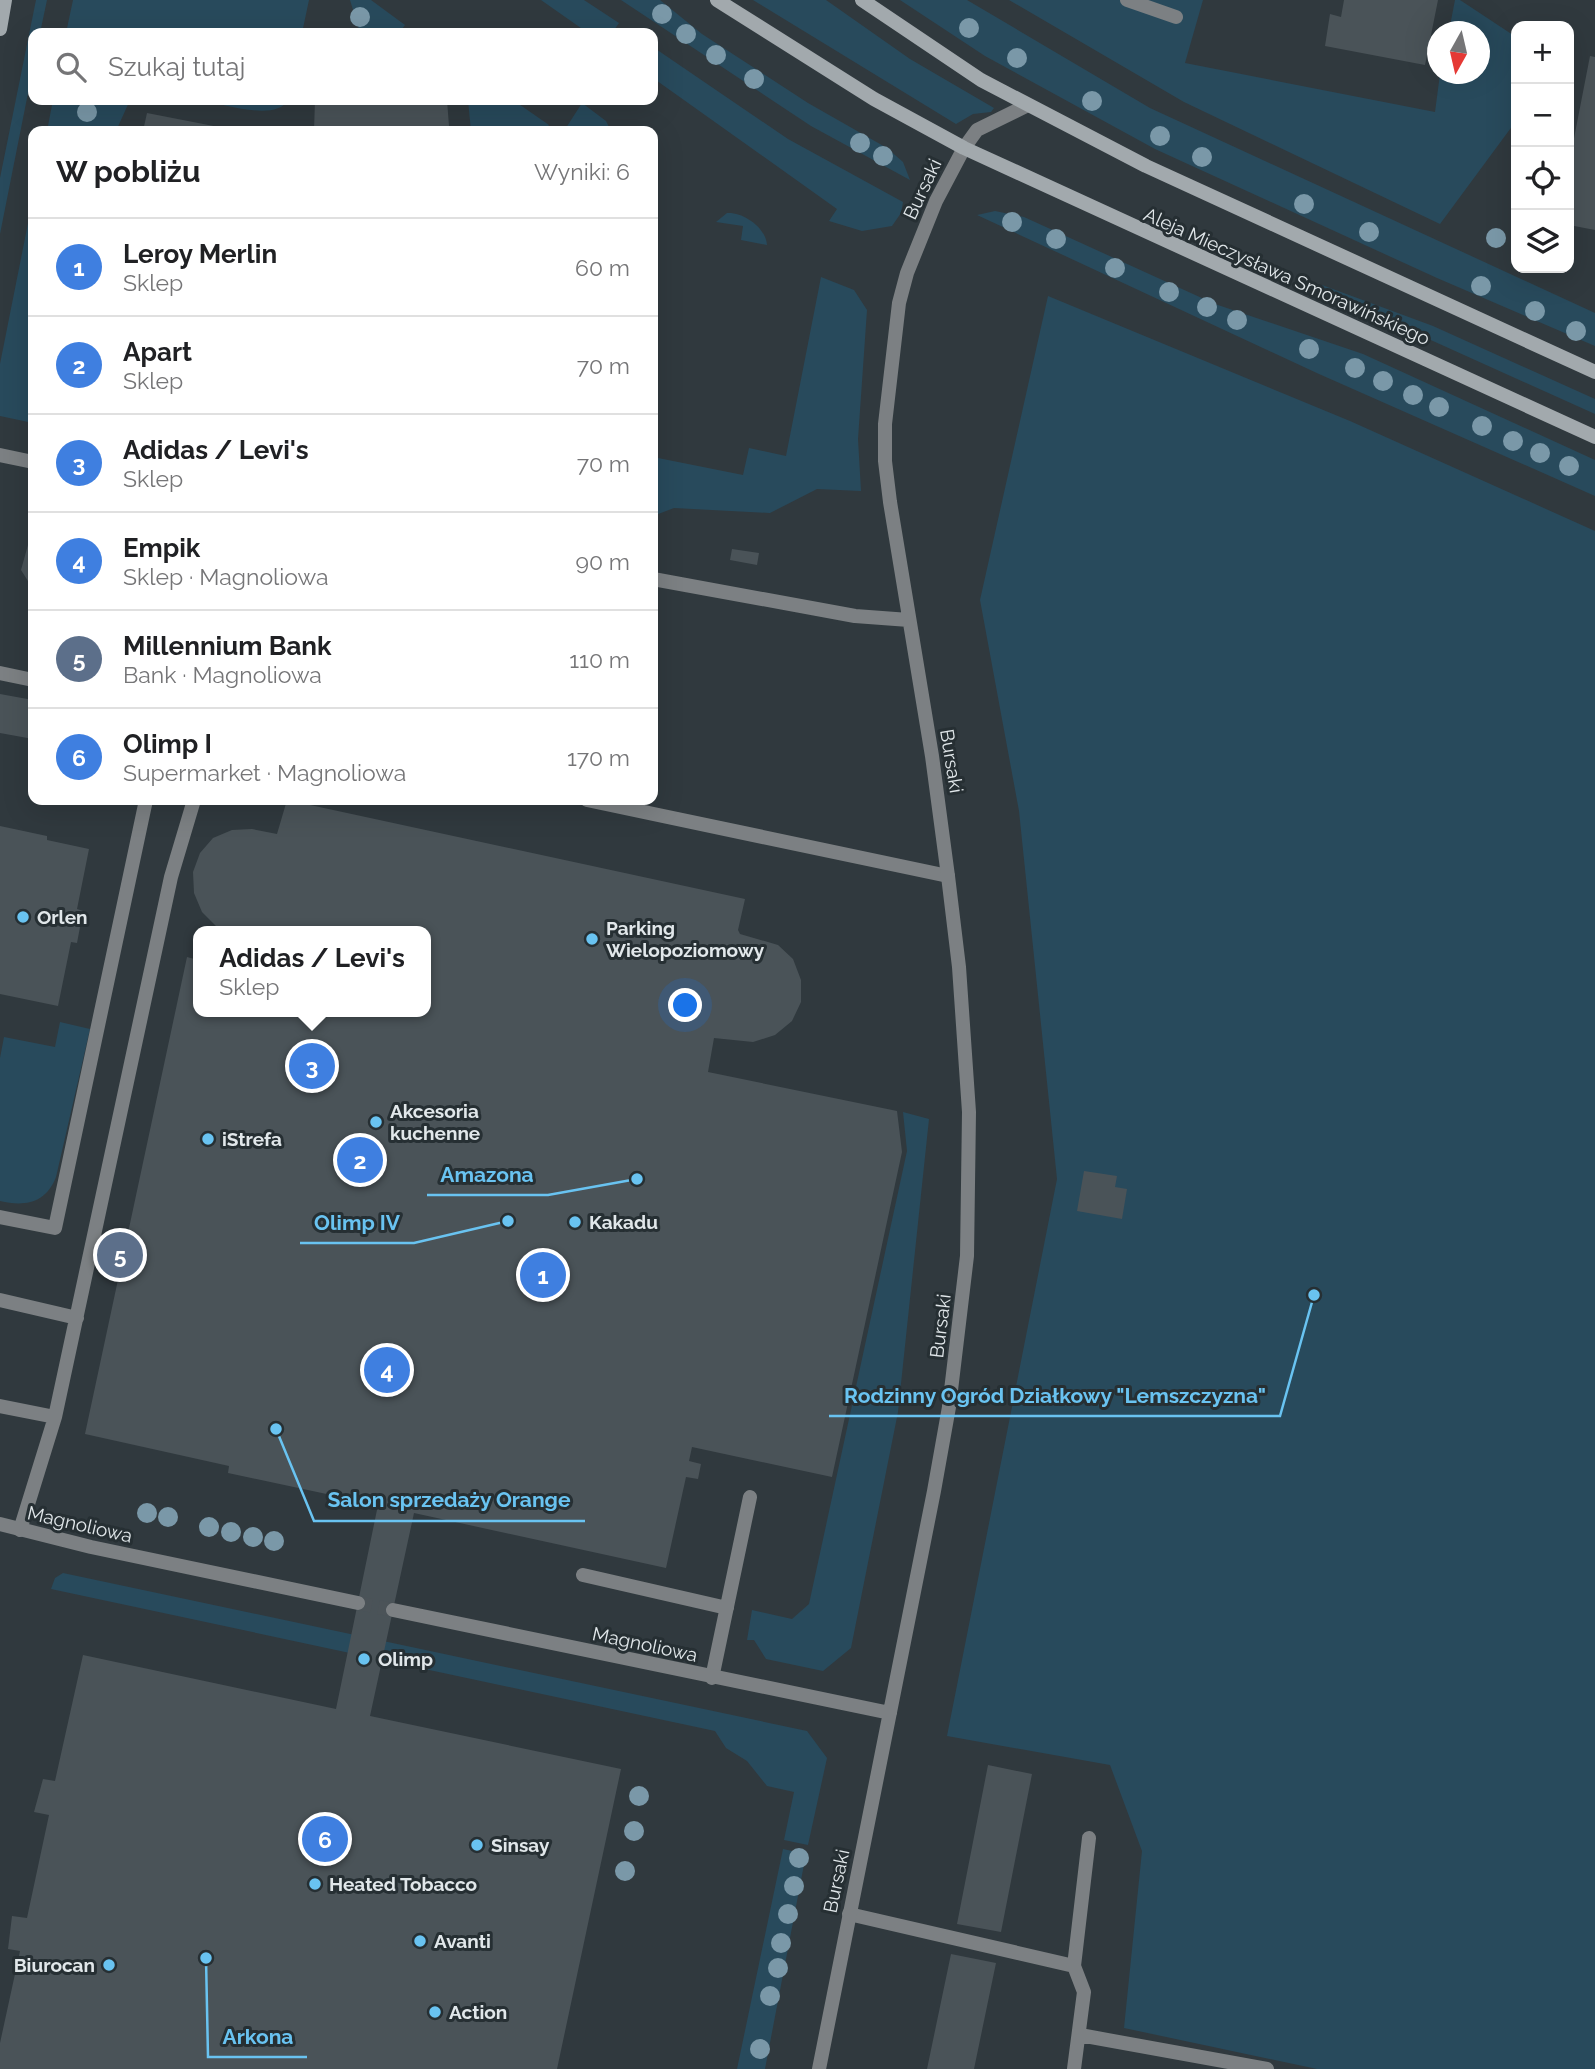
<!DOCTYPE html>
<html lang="pl">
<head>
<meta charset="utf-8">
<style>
  :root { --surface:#fff; --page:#f2f2f2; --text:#202124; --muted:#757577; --line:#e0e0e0; --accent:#db2777 }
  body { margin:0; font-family:Raleway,sans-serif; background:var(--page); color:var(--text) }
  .controls { position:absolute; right:21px; top:21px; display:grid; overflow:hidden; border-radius:14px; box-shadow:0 7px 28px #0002 }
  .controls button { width:63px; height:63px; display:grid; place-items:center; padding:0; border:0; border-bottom:2px solid var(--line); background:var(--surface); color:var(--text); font:35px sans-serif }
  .compass { position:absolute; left:1427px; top:21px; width:63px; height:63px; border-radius:50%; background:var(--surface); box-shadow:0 7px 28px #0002; rotate:188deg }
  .you { position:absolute; left:686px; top:1006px; width:24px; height:24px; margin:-18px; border:5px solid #fff; border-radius:50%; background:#1a73e8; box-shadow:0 0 0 10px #1a73e833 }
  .badge { display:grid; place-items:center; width:46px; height:46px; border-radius:50%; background:var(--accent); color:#fff; font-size:23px; font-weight:700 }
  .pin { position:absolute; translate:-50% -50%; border:4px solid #fff; box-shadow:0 2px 7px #0006 }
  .popup { position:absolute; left:193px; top:926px; width:238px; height:91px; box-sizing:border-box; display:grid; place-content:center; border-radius:14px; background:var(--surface); filter:drop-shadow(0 2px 5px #0005); font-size:23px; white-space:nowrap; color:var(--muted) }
  .popup b { font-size:26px; color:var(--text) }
  .popup::after { content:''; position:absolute; left:50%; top:100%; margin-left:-14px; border:14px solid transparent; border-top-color:var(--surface) }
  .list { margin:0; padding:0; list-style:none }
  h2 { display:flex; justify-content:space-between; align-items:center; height:91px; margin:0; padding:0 28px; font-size:30px }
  h2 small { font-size:23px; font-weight:400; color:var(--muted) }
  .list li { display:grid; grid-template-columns:46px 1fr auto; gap:21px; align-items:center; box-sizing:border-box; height:98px; padding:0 28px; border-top:2px solid var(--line) }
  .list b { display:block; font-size:26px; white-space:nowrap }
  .list p { margin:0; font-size:23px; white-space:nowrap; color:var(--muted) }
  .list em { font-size:23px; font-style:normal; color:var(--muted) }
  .icon { flex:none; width:38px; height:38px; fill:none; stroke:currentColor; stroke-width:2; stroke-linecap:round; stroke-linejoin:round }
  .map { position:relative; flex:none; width:1595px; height:2069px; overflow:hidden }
  .search { position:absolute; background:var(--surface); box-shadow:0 7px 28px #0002; left:28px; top:28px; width:630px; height:77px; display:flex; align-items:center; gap:18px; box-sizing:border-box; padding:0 24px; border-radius:14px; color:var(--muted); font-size:26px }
  .panel { position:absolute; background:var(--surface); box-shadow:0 7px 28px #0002; left:28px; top:126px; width:630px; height:679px; border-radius:14px }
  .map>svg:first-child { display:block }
</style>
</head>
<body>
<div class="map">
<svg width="1595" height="2069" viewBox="0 0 1595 2069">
  <rect width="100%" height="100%" fill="#30393e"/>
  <!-- green -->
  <path fill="#284a5c" d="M36 0H47L40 33H33V68L0 234V178Z
    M73 0H309L302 33H66Z
    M350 0H371L405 25 399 33H360Z
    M541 0H584L619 23 612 33H588Z
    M621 0H660L702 34 808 103 887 148 903 162 910 180 811 126Z
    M753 0H826L910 59 994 108 991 112 973 114 956 124Z
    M900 0H967L1150 108 1595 313V346L1437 278 1155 149 985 56Z
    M1009 0H1203L1185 63 1435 112 1440 74H1480V32L1449 31 1455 0H1460L1516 37V121L1440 224 1184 102Z
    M653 47 788 139 903 202 901 213 892 226 862 231 829 221 837 209 653 78Z
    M53 100H130L116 131H47Z
    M202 100H288C276 122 223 104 202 100Z
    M468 100H513L549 125 545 131H471Z
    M582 103 606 121 611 131H564Z
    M33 198V423L0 416V364Z
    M995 211 1024 217 1215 304 1363 354 1595 460V496L1319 374 977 215Z
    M727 213C744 212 766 228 767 245L741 240 743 226 716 222Z
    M821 277 854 290 867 310 858 439 861 491 817 489 770 513 674 508 653 516V457L743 475 749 448 786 456Z
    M1322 285 1433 326 1595 399V414L1320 290Z
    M1048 296 1350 421 1595 531V2069H1317L1124 2028 1142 1851 1110 1765 947 1736 1057 1179 1019 811 980 600Z
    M60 1022 90 1029 56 1177C46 1203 25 1207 0 1201V1058L4 1037 55 1047Z
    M903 1112 929 1119 898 1412 851 1648 823 1671 766 1659 754 1640H747L752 1610 792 1619 809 1604 907 1151Z
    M63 1573 807 1731 827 1758 808 1845 784 1840 794 1792 767 1786 747 1761 726 1748 715 1731 51 1589 55 1578Z
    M783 1849 806 1854 765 2069H737Z"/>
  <!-- building -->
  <path fill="#4a5358" d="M1344 0H1438L1425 65 1325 46 1330 14 1341 17Z
    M1590 56 1595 57V230L1569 225V164Z
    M315 100H447L449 126 448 131H314Z
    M147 113 234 130V131H143Z
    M33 527V589L21 570Z
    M732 549 759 553 757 565 730 560Z
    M0 694 33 700V739L0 733Z
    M287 800 745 899 738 930 740 934 778 945 793 959 801 980V1002L792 1021 775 1035 753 1042 714 1038 708 1072 897 1111 902 1152 832 1477 692 1447 689 1461 701 1464 698 1479 686 1477 666 1568 414 1513 370 1716 621 1769 557 2069H0V2043L20 1951 8 1949 12 1916 27 1918 49 1815 34 1812 43 1779 55 1781 83 1655 336 1709 378 1505 228 1473 229 1466 85 1434 187 957 198 960V1012H426V931H215L216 926 202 912 194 893 193 872 200 853 213 838 232 830 252 829 277 834Z
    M0 826 47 836V840L89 849 77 909 83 911 77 943 71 942 58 1006 0 994Z
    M1084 1171 1117 1176 1115 1187 1127 1189 1122 1219 1077 1211Z
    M988 1765 1032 1774 1001 1932 957 1924Z
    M951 1954 996 1963 974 2069H927Z"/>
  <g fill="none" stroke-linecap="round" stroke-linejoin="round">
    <!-- street-tunnel -->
    <path stroke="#4b5358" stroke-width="14" stroke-dasharray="14 7" stroke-linecap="butt" d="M358 1603 393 1610"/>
    <!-- lane -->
    <path stroke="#7c8083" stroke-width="14" d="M0 673 33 680
      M587 800 948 876
      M0 1217 55 1228 146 800
      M0 1300 77 1318
      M0 1406 55 1417
      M20 1530 55 1417 171 877 194 800
      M583 1575 727 1608
      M712 1678 750 1497
      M849 1914 1074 1966 1084 1992 1074 2069
      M1074 1966 1089 1838
      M1080 2035 1267 2069"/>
    <!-- street -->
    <path stroke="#7c8083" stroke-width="14" d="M1127 0 1176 17
      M0 455 33 462
      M653 579 855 616 909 620
      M0 1524 91 1547 358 1603
      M393 1610 890 1713
      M819 2069 934 1491 949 1407 967 1256 969 1112 959 967 948 876 932 756 890 502 885 461V424L899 303 907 273 936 201 964 148 977 130 1028 105"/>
    <!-- secondary -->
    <path stroke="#a2a9ad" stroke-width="14" d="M717 0 874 99 964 148 1595 437
      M862 0 981 80 1146 166 1595 372
      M0 29 5 0"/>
  </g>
  <!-- trees -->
  <g fill="#7a98a8">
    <circle cx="662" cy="14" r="10"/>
    <circle cx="360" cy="17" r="10"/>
    <circle cx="969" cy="28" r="10"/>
    <circle cx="686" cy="34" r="10"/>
    <circle cx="716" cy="55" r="10"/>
    <circle cx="1017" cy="58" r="10"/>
    <circle cx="754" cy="79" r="10"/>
    <circle cx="1092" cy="101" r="10"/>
    <circle cx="87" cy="112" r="10"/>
    <circle cx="1160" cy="136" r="10"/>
    <circle cx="860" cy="143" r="10"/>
    <circle cx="883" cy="156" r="10"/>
    <circle cx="1202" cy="157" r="10"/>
    <circle cx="1304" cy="204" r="10"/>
    <circle cx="1012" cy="222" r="10"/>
    <circle cx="1369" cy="232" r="10"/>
    <circle cx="1496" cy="238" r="10"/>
    <circle cx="1056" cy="239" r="10"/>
    <circle cx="1115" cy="268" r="10"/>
    <circle cx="1481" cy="286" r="10"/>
    <circle cx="1169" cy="292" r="10"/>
    <circle cx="1207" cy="307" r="10"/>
    <circle cx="1535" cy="311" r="10"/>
    <circle cx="1237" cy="320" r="10"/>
    <circle cx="1576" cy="331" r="10"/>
    <circle cx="1309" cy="349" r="10"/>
    <circle cx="1355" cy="368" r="10"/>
    <circle cx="1383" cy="381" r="10"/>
    <circle cx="1413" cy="395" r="10"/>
    <circle cx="1439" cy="407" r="10"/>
    <circle cx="1482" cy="426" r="10"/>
    <circle cx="1513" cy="441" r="10"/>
    <circle cx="1540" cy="453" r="10"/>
    <circle cx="1569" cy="466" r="10"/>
    <circle cx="147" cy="1513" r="10"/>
    <circle cx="168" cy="1517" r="10"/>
    <circle cx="209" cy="1527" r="10"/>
    <circle cx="231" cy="1532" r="10"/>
    <circle cx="253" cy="1537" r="10"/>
    <circle cx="274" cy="1541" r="10"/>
    <circle cx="639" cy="1796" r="10"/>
    <circle cx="634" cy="1831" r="10"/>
    <circle cx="799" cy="1858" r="10"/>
    <circle cx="625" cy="1871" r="10"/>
    <circle cx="794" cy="1886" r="10"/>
    <circle cx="788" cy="1914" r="10"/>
    <circle cx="781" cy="1943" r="10"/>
    <circle cx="778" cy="1968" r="10"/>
    <circle cx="770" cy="1996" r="10"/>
    <circle cx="760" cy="2049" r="10"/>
  </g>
  <!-- markers -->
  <g fill="#69c3f1" stroke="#262f33" stroke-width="2.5">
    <circle cx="23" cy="917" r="7"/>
    <circle cx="592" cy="939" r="7"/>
    <circle cx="376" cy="1122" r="7"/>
    <circle cx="208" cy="1139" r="7"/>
    <circle cx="575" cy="1222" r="7"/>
    <circle cx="364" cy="1659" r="7"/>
    <circle cx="477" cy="1845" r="7"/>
    <circle cx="315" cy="1884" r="7"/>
    <circle cx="420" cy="1941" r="7"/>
    <circle cx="109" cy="1965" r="7"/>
    <circle cx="435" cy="2012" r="7"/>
  </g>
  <g text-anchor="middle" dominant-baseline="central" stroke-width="6" stroke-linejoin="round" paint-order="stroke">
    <!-- street labels -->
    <g font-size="19" fill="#e1e7ea" stroke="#262f33">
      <text transform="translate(922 189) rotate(-65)">Bursaki</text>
      <text transform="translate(1287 276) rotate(24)">Aleja Mieczysława Smorawińskiego</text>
      <text transform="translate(952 761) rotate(81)">Bursaki</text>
      <text transform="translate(940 1326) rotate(-83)">Bursaki</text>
      <text transform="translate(80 1524) rotate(13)">Magnoliowa</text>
      <text transform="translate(645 1644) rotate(12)">Magnoliowa</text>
      <text transform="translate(836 1881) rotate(-78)">Bursaki</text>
    </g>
    <!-- poi labels -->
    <g font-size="19" font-weight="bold" fill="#e1e7ea" stroke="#262f33" text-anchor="start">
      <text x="37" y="917">Orlen</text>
      <text x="606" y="928">Parking<tspan x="606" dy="22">Wielopoziomowy</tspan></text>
      <text x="390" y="1111">Akcesoria<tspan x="390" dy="22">kuchenne</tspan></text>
      <text x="222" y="1139">iStrefa</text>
      <text x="589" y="1222">Kakadu</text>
      <text x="378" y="1659">Olimp</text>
      <text x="491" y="1845">Sinsay</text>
      <text x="329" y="1884">Heated Tobacco</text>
      <text x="434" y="1941">Avanti</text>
      <text x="95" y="1965" text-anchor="end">Biurocan</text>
      <text x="449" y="2012">Action</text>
    </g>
  </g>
  <!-- callouts -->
  <path fill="none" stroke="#69c3f1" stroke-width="2.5" d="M637 1179L548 1195H427M508 1221L414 1243H300M1314 1295L1280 1416H829M276 1429L314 1521H585M206 1958L208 2057H307"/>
  <g fill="#69c3f1" stroke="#262f33" stroke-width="2.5">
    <circle cx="637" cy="1179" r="7"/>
    <circle cx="508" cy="1221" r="7"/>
    <circle cx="1314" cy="1295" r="7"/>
    <circle cx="276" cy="1429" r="7"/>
    <circle cx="206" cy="1958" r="7"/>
  </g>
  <g font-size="21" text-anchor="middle" font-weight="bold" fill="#69c3f1" stroke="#262f33" stroke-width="6" stroke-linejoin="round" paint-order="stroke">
    <text x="487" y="1182">Amazona</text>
    <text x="357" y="1230">Olimp IV</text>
    <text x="1055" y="1403">Rodzinny Ogród Działkowy "Lemszczyzna"</text>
    <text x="449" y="1507">Salon sprzedaży Orange</text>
    <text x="258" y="2044">Arkona</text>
  </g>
</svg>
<div class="controls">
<button>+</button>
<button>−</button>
<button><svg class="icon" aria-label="locate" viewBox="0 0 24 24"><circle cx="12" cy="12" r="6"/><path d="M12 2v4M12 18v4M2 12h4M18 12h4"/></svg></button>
<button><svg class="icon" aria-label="layers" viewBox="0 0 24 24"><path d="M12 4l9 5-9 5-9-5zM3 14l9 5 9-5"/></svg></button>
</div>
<svg class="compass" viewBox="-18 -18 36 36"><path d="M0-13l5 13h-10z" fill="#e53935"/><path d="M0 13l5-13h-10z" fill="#757577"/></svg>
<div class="you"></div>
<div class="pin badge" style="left:543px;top:1275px;background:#3f7fe0">1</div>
<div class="pin badge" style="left:360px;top:1160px;background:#3f7fe0">2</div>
<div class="pin badge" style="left:312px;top:1066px;background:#3f7fe0">3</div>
<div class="popup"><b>Adidas / Levi's</b>Sklep</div>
<div class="pin badge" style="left:387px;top:1370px;background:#3f7fe0">4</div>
<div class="pin badge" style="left:120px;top:1255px;background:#5c6f8a">5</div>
<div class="pin badge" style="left:325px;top:1839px;background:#3f7fe0">6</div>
<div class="search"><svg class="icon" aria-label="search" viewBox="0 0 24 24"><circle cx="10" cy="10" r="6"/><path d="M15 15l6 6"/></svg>Szukaj tutaj</div>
<section class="panel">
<h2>W pobliżu<small>Wyniki: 6</small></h2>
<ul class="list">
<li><span class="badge" style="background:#3f7fe0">1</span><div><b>Leroy Merlin</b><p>Sklep</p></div><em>60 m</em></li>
<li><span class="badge" style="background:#3f7fe0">2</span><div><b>Apart</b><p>Sklep</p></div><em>70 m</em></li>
<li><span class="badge" style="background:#3f7fe0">3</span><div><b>Adidas / Levi's</b><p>Sklep</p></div><em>70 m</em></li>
<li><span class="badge" style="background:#3f7fe0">4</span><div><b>Empik</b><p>Sklep · Magnoliowa</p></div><em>90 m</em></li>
<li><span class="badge" style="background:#5c6f8a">5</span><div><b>Millennium Bank</b><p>Bank · Magnoliowa</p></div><em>110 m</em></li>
<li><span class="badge" style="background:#3f7fe0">6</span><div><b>Olimp I</b><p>Supermarket · Magnoliowa</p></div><em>170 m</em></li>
</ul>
</section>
</div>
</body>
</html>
